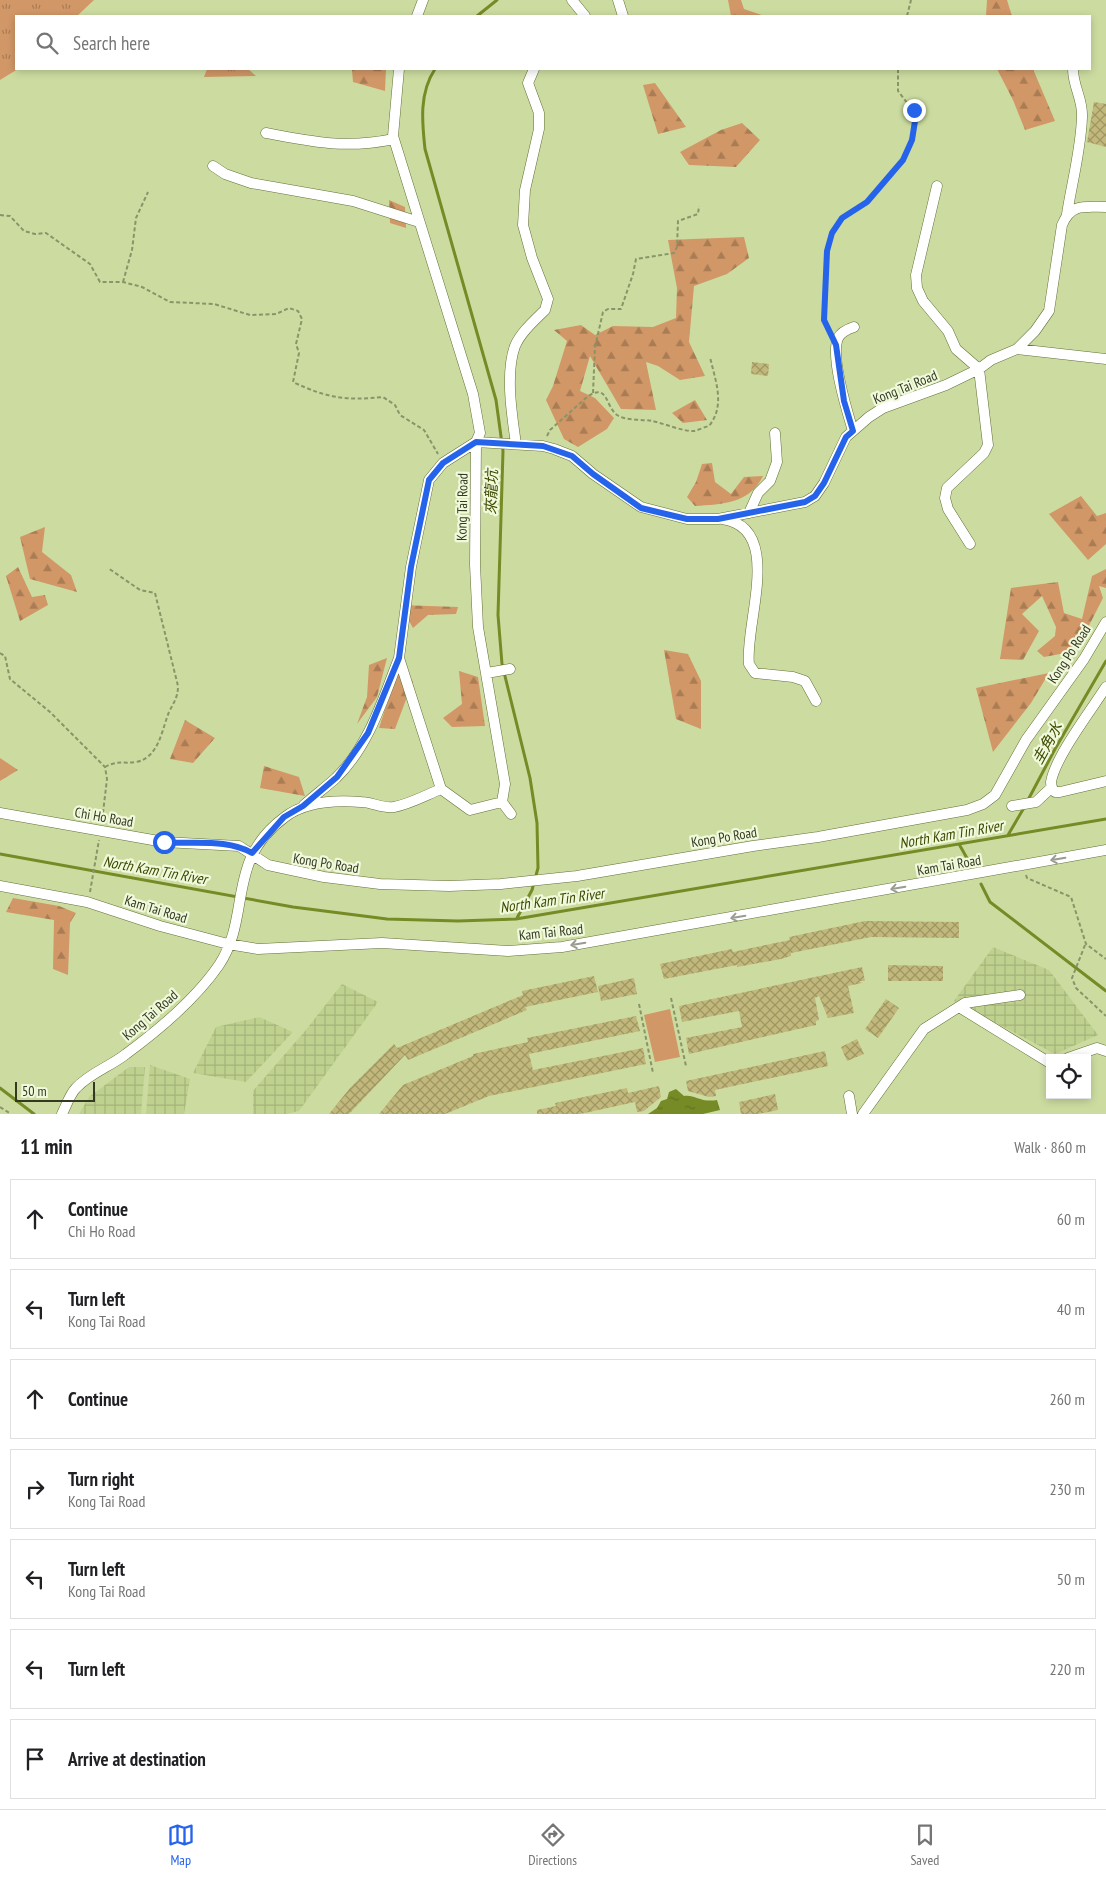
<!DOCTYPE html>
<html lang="en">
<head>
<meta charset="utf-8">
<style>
  :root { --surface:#fff; --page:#f2f2f2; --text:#202124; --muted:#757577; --line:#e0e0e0; --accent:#2563eb }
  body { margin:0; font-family:"PT Sans Narrow","Noto Sans TC",sans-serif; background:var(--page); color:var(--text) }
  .controls { position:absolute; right:15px; bottom:15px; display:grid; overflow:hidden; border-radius:0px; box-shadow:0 2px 8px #0003 }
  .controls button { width:45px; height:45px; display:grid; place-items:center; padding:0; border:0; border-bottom:1px solid var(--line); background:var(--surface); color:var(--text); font:25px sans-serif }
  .scale { position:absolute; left:15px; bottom:12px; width:80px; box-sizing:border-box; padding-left:5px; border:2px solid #343a22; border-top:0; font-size:14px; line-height:18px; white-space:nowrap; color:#343a22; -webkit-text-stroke:4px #f0f9db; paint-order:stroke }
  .stop { position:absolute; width:15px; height:15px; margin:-11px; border:4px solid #2563eb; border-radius:50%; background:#fff }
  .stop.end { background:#2563eb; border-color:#fff; box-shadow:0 1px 5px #0008 }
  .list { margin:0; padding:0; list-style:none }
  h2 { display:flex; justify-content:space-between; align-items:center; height:65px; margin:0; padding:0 20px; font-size:21px }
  h2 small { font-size:16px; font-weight:400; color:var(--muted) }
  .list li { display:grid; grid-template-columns:32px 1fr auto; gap:15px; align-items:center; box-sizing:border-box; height:80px; margin:0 10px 10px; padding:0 10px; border:1px solid var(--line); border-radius:0px }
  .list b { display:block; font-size:19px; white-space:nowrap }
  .list p { margin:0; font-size:16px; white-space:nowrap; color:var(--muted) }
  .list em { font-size:16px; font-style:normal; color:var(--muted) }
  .icon { flex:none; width:28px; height:28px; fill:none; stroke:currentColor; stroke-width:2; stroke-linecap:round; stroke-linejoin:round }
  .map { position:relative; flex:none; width:1106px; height:1114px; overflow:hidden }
  .search { position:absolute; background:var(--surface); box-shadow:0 2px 8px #0003; left:15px; right:15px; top:15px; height:55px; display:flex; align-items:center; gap:12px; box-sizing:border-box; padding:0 18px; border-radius:0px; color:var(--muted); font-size:19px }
  .sheet { height:695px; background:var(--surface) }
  nav { display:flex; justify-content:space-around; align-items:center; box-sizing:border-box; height:70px; border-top:1px solid var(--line); background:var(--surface); font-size:14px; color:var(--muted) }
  nav a { display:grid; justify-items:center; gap:2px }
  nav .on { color:var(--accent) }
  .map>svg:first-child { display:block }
</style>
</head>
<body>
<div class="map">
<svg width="1106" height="1114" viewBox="0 0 1106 1114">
  <defs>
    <pattern id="industrial-grid" width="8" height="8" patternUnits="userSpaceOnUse" patternTransform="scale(1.25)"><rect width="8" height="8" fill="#bfd18f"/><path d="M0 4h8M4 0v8" fill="none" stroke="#a5b47b"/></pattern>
    <pattern id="grass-tufts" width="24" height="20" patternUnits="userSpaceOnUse" patternTransform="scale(1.25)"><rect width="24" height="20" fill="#d19767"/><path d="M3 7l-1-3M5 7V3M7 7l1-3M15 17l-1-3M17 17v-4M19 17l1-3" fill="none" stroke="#aa7c54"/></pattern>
    <pattern id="forest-firs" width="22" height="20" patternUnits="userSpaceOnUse" patternTransform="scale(1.25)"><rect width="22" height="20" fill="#d19767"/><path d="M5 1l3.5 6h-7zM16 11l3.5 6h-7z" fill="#aa7c54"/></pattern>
    <pattern id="water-ripples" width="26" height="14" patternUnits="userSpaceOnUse" patternTransform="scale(1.25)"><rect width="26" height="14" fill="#768a26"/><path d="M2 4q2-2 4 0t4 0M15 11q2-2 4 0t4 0" fill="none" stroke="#627220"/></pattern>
    <pattern id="building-cross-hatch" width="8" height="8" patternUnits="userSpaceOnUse" patternTransform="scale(1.25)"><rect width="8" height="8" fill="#c2b87b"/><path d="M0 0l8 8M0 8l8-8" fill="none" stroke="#9e9764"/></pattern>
  </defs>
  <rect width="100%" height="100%" fill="#ccdca0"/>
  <!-- industrial -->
  <path fill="url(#industrial-grid)" d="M993 947 1049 970 1098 1035 1055 1054 954 1001Z
    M342 984 378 1002 299 1111 287 1114H253V1091L305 1031Z
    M259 1017 293 1032 246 1082 193 1073 216 1027Z
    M150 1065 190 1079 184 1114H146Z
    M129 1067H145L141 1114H79L89 1097Z"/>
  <!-- grass -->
  <path fill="url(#grass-tufts)" d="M0 0H94L77 16H16V69H18L0 80Z
    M207 69H248L256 76 204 77Z"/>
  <!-- forest -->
  <path fill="url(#forest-firs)" d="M728 0H741L744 9 765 16H731Z
    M987 0H1007L1012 16H986Z
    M347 69H386L385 91 353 82 352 70Z
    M997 69H1033L1055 121 1025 130 1013 100Z
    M655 83 686 127 658 134 643 85Z
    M742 123 760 140 736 167 689 165 680 152 721 130Z
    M389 200 405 207 406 228 390 223Z
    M744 237 749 258 727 274 694 286 689 342 705 376 680 380 658 366 646 362 656 410 621 409 590 356 580 391 595 398 614 418 607 429 578 447 564 439 546 400 553 386 567 341 554 330 581 325 595 335 613 326 653 327 676 318 677 288 668 240Z
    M695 400 707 420 683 423 672 413Z
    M712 463 715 482 731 494 744 477 763 476C749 504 723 504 695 506L687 497 696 482 702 464Z
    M1081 496 1097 516 1106 513V544L1088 560 1049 514Z
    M45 527 42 552 71 575 77 592 30 579 20 537Z
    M18 567 32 597 45 595 48 605 20 621 6 576Z
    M1106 569V588L1099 586 1103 598 1076 651 1044 657 1037 651 1055 636 1056 627 1042 596 1022 614 1039 631 1023 660 1000 659 1011 588 1058 582 1064 613 1082 619 1092 576Z
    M400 605 458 607 456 614 428 615 413 628Z
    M664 650 688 654 701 681V729L676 719Z
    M387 658 377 697 357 724 367 697 369 665Z
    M459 671 478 677 485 726 452 727 443 718 462 704Z
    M397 673 413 681 395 729 379 728Z
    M1049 673 1031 703 993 752 976 688Z
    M185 720 215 738 193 763 170 759Z
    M0 758 18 770 0 781Z
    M264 766 299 777 305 796 260 788Z
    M13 898 59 906 76 913 70 923 68 975 53 969 54 920 6 912Z"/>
  <!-- green -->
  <path fill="#d19767" d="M670 1009 680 1057 655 1062 644 1015Z"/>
  <!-- water -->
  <path fill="url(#water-ripples)" d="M676 1089 684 1096C694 1094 701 1103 717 1100L720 1110 703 1114H648L657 1108 661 1101 667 1099 669 1092Z"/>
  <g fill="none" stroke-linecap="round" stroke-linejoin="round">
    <!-- stream -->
    <path stroke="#768a26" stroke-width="3" d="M477 16 497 0
      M435 69C419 93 422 122 425 149L496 400 503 451 498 615 502 664 530 778 537 823 538 868 532 890 517 918
      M1028 800 1055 749 1106 661
      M1008 835 1025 806
      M959 844 968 860
      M0 854 293 907 387 919 458 921 516 919 1106 819
      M981 884 990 902 1106 991
      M0 1088 34 1114"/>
  </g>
  <!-- building -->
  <path fill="url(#building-cross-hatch)" d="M1094 102 1106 104V147L1087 142Z
    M752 362 769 364 768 376 751 374Z
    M865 921 959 922V938L871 937 791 953V956L781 959 737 967V965L664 979 660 964 732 949 733 952 761 946 790 940 789 937Z
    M888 965 943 966V981H888Z
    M862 967 865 981H859L862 983 848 986 854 1013 828 1018 819 996 815 998 819 1020 816 1021V1025L689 1054 686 1038 742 1027 739 1011 682 1022 679 1006Z
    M594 976 598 992 525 1007 527 1010 408 1060 405 1055 349 1114H329L350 1088 394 1044 397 1048 523 995 522 991Z
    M634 978 637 994 601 1001 598 986Z
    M886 999 899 1008 878 1038 865 1029Z
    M636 1016 640 1031 529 1054 533 1070 643 1048 646 1064 489 1096 445 1114H379L403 1085 473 1056V1054L528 1042 527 1038Z
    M857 1039 864 1054 847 1061 841 1047Z
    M825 1051 828 1066 715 1090 716 1096 709 1097 688 1091 686 1081Z
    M659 1086 661 1097 644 1111 637 1112 635 1102 580 1114H537V1110L556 1106 555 1103 627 1088 628 1093Z
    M775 1094 778 1110 758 1114H741L739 1102Z"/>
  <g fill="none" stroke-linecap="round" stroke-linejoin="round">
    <defs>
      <path id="minor" d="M572 0 585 16
        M618 0 623 16
        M417 16 423 0
        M399 69 393 136 473 394 480 433 476 442 443 463 429 480 411 567 399 658 441 789
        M266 133C312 142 346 149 394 139
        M213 166 225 174 251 183 353 201 419 222
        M937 186 916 275 917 288 923 301 948 331 956 349 979 369 988 445 984 453 947 488 945 498 948 509 970 544
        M1067 214C1072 182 1081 149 1082 117 1083 99 1073 87 1073 69
        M1017 349 1106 359
        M853 431C847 411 830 357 838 338 841 332 848 329 854 327
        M516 444C512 416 505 373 515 346 521 332 534 321 545 310L548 299 532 258 523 225 525 190 539 129V113L528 83 534 69
        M749 513 758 493 770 481 777 462 775 433
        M722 519C785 527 744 625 749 664L755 673 793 677 805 681 816 701
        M487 673 510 669
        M1106 687C1092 709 1055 757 1051 782 1051 786 1052 789 1055 792H1060L1106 781
        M441 789 470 810 502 802 505 784 478 627 475 565 476 442 543 446 554 449 572 456 593 474 641 507 687 519H718L805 502 815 496 824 483 846 437 869 417 883 408 946 385 979 369 991 360 1017 349 1035 331 1049 311 1062 225C1071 203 1085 207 1106 207
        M502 802 511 814
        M304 805C314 796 326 787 336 778 369 746 383 699 399 658
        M1012 806 1036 802 1051 788
        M0 813 164 842 239 846 268 865 324 877 380 884 449 886 501 884 577 876 753 846 818 837 967 810 983 804 995 795 1026 740 1084 659 1106 622
        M0 886 87 902 160 926 228 944 258 949 382 943 508 951 562 947 1106 850
        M959 1007 1050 1063
        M1068 1058 1097 1048 1106 1051
        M849 1096 852 1114
        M62 1114C66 1106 70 1094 76 1088 90 1073 111 1066 126 1054 160 1029 195 1000 219 965 252 915 225 861 285 817 306 801 336 800 361 802 372 802 383 809 394 807 410 804 426 795 441 789
        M863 1114 924 1029 965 1003 1020 995"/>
    </defs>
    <!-- minor casing -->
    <use href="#minor" stroke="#637038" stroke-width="11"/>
    <!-- path -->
    <path stroke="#899468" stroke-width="2" stroke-dasharray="4 2.5" stroke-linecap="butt" d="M907 16 911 0
      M0 215 10 216 24 231 35 234 46 233 90 264 100 282H123L142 287 170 302 214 304 250 315 276 314 289 308 298 311 302 319 296 344 299 353 293 382C327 398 346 401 383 397L395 405 400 415 424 430 438 454
      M123 282 132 250 136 218 148 192
      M830 332 825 321 827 251 831 233 842 218 867 202 903 160 910 146 915 113 898 91V69
      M593 393 595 347 603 312 608 309H621L633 274 636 259 674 253 677 247 678 221 698 214 699 206
      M547 436 550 430 587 397C608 382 605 406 617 415 626 421 642 419 652 421 663 423 684 432 694 431 699 430 704 427 709 426 726 405 715 380 710 357
      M0 653 5 656 10 679 50 712 105 767 107 779 102 821
      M105 767C117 760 124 764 136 762 159 758 162 729 169 712 174 702 178 697 178 686L155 593 140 590 108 568
      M1026 875 1027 878 1071 897 1086 944 1106 959
      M90 892 99 840
      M1085 945 1072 978 1076 988 1106 1016
      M671 998 686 1066
      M639 1004 653 1073
      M0 1107 11 1114"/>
    <!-- minor -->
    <use href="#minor" stroke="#fff" stroke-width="10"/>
  </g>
  <!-- one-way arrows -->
  <defs><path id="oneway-shaft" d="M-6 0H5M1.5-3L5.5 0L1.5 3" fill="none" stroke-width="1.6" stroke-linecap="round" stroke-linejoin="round" transform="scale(1.25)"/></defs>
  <g stroke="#9a9c90">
    <use href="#oneway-shaft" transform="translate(1058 859) rotate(170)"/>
    <use href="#oneway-shaft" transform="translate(898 888) rotate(170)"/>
    <use href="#oneway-shaft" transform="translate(738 917) rotate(170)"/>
    <use href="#oneway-shaft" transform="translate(578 944) rotate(170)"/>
  </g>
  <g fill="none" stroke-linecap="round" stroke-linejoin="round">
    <!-- route -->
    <path stroke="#2563eb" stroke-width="6" d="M164 842C193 845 226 838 252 853L284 817 303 806 337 777 368 733 399 658 411 567 429 480 443 463 476 442 543 446 572 456 593 474 641 508 687 519H718L805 502 815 496 824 483 846 437 853 431 844 401 836 345 824 320 827 251 832 233 842 218 867 202 903 160 912 140 915 121 914 110"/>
  </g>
  <g text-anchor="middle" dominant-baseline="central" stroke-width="4.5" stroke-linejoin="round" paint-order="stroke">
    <!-- street labels -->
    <g font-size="14" fill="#343a22" stroke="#f0f9db">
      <text transform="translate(905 387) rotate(-22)">Kong Tai Road</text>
      <text transform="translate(462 507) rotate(-89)">Kong Tai Road</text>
      <text transform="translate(1069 654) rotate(-57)">Kong Po Road</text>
      <text transform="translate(104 817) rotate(10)">Chi Ho Road</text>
      <text transform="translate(724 837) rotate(-9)">Kong Po Road</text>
      <text transform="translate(326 863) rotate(9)">Kong Po Road</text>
      <text transform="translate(949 865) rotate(-10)">Kam Tai Road</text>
      <text transform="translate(156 909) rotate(17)">Kam Tai Road</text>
      <text transform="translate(551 932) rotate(-6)">Kam Tai Road</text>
      <text transform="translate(150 1015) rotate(-41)">Kong Tai Road</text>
    </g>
    <!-- water labels -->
    <g font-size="15" font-style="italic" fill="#3d4a00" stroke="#f0f9db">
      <text transform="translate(491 492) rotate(-88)">來龍坑</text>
      <text transform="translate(1047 743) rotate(-61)">圭角水</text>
      <text transform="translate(951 834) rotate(-10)">North Kam Tin River</text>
      <text transform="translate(155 870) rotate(10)">North Kam Tin River</text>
      <text transform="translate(552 900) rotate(-8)">North Kam Tin River</text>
    </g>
  </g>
</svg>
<div class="controls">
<button><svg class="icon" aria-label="locate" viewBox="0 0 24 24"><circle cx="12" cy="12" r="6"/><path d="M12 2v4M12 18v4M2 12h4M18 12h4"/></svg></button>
</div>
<div class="scale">50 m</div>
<div class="stop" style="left:164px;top:842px"></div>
<div class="stop end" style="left:914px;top:110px"></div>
<div class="search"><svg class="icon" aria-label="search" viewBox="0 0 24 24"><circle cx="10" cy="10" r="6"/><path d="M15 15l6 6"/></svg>Search here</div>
</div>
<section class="sheet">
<h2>11 min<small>Walk · 860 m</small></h2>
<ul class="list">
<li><svg class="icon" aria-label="ahead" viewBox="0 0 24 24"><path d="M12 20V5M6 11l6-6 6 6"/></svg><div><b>Continue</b><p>Chi Ho Road</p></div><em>60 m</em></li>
<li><svg class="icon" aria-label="left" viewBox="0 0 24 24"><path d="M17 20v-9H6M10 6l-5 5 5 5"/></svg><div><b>Turn left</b><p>Kong Tai Road</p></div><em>40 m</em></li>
<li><svg class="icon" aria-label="ahead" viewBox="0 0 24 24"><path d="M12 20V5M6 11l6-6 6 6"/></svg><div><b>Continue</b></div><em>260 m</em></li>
<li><svg class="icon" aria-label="right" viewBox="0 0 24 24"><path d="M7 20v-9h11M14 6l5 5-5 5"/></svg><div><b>Turn right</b><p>Kong Tai Road</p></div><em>230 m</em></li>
<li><svg class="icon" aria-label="left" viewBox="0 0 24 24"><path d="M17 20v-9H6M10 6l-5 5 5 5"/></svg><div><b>Turn left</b><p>Kong Tai Road</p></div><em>50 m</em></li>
<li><svg class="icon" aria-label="left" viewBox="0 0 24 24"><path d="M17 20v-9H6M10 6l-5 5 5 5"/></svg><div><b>Turn left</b></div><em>220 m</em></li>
<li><svg class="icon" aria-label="arrive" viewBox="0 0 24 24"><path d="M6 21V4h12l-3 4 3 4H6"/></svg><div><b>Arrive at destination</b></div></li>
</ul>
</section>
<nav>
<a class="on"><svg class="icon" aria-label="map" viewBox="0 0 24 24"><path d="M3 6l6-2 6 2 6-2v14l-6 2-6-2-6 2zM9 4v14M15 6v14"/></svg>Map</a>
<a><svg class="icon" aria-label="directions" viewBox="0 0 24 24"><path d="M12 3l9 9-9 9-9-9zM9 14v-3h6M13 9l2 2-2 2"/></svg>Directions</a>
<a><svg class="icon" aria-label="saved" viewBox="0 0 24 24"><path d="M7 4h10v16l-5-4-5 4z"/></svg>Saved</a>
</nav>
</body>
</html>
